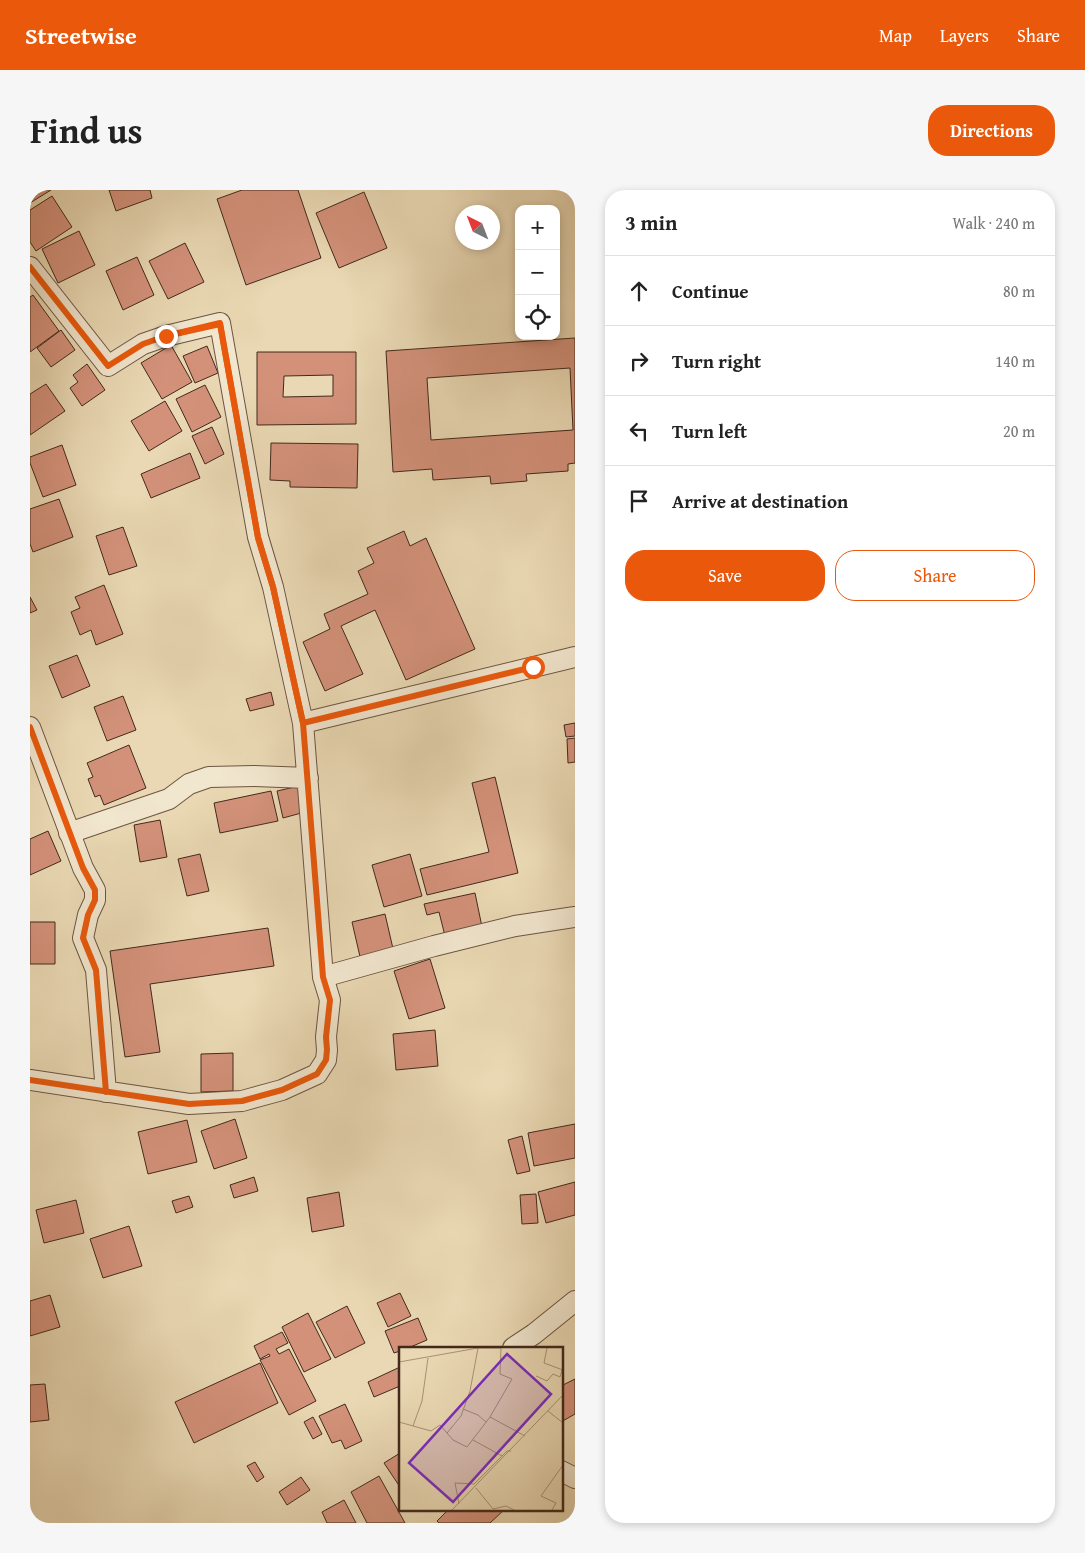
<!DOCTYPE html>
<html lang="en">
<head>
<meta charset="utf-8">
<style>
  :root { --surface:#fff; --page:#f6f6f6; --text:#222; --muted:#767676; --line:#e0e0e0; --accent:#ea580c }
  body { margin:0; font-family:"Gentium Book Plus",serif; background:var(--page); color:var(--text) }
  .controls { position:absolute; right:15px; top:15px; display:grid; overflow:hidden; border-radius:10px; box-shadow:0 2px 8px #0003 }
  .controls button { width:45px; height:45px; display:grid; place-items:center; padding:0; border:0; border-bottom:1px solid var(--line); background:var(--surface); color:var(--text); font:25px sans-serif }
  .compass { position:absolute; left:425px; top:15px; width:45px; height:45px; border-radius:50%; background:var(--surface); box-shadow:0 2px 8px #0003; rotate:318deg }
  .stop { position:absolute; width:15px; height:15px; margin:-11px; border:4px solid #ea580c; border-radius:50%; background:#fff }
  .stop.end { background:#ea580c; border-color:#fff; box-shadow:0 1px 5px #0008 }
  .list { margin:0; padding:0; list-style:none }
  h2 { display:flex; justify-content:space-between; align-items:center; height:65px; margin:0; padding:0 20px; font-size:21px }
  h2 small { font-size:16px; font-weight:400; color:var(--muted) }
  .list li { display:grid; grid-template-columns:32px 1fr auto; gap:15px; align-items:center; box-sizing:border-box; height:70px; padding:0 20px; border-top:1px solid var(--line) }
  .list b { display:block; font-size:19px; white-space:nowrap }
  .list em { font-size:16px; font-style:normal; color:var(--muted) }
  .actions { display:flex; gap:10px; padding:15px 20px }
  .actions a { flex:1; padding:11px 0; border:1px solid var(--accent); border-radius:20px; text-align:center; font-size:18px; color:var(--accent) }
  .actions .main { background:var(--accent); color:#fff }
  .icon { flex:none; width:28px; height:28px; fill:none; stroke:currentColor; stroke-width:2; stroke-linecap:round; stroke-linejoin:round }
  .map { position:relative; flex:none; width:545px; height:1333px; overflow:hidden; border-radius:20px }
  header { display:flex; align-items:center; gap:30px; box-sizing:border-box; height:70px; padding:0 25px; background:var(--accent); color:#fff }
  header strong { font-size:24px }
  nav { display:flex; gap:28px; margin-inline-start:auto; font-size:18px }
  .intro { display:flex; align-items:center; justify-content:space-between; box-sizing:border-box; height:120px; padding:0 30px }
  h1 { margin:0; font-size:35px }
  .button { padding:12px 22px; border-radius:20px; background:var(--accent); color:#fff; font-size:18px; font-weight:700 }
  main { display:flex; gap:30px; padding:0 30px }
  aside { flex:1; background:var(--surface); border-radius:20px; box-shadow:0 2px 8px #0003 }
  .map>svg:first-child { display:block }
</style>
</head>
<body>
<header>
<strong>Streetwise</strong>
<nav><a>Map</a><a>Layers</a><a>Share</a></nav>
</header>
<div class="intro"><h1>Find us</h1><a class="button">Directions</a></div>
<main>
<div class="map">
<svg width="545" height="1333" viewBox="0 0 545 1333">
  <rect width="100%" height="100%" fill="#e9d8b3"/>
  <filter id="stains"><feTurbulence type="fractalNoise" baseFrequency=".004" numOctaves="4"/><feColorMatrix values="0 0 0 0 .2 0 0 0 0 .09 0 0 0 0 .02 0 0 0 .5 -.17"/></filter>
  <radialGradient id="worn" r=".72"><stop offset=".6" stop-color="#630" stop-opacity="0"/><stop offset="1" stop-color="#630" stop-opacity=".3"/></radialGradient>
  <!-- building -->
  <path fill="#d3917a" stroke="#43291b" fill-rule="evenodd" d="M0 0H21L0 13Z
    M79 0H120L122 8 86 21Z
    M212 0H268L291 68 216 95 187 9Z
    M334 2 357 58 309 78 286 23Z
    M22 6 42 37 6 61 0 52V20Z
    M49 41 65 75 28 93 12 59Z
    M155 53 174 92 138 109 119 71Z
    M107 67 124 105 93 120 76 81Z
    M3 105 29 141 0 162V107Z
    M31 140 45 160 21 177 7 158Z
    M545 148V273L538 274V281L496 284 497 291 461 294 460 286 403 290 402 279 363 282 356 161ZM540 178 543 240 401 250 397 188Z
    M141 155 162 192 132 209 111 173Z
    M177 156 188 183 165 193 153 166Z
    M227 162H326V234L227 235ZM303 185V206L253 207 254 186Z
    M57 174 75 200 52 216 40 198 48 192 43 185Z
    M16 194 35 221 0 245V204Z
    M175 195 191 227 162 242 146 209Z
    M135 211 152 241 119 261 101 231Z
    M182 237 194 264 175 274 162 246Z
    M241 253 328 254 327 298 260 297V291L240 290Z
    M32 255 46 295 13 307 0 273V267Z
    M160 263 170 288 121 308 111 284Z
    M29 309 43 347 3 362 0 354V319Z
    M93 337 107 376 79 385 66 346Z
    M374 341 380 356 396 348 445 459 376 490 345 420 311 436 333 484 295 501 273 452 300 439 294 424 338 404 328 381 344 373 337 358Z
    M74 395 93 444 66 455 61 440 50 445 41 422 50 418 45 407Z
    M0 407 7 420 0 423Z
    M47 465 60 496 32 508 19 476Z
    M241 502 244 515 220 521 216 509Z
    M93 506 106 540 77 551 64 517Z
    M545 533V546L536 547 534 535Z
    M545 548V572L538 573 537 549Z
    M99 555 116 598 74 615 70 605 65 607 58 589 63 587 57 573Z
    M465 587 488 683 397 705 390 679 459 662 442 593Z
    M269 596 275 622 253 628 247 601Z
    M241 601 248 631 190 643 184 613Z
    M130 630 137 667 110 672 104 635Z
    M18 641 31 671 0 685V649Z
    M170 664 179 701 157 706 148 669Z
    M380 664 392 706 354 717 342 675Z
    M445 703 452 737 415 746 409 722 397 725 394 714Z
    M355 724 364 763 331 771 322 732Z
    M0 732H25V774H0Z
    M238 738 244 776 120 794 130 862 95 867 80 761Z
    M400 769 415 818 379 829 364 781Z
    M405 840 408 876 366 880 363 844Z
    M203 863V901L171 902V864Z
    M205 929 217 968 184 979 171 941Z
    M157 930 167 972 118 984 108 942Z
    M545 934V968L504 976 498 943Z
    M492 946 500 981 487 984 478 950Z
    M224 987 228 1001 204 1008 200 995Z
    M545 992V1025L516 1033 508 1002Z
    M309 1002 314 1036 282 1042 277 1008Z
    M506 1004 508 1033 492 1034 490 1005Z
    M159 1006 163 1017 146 1023 142 1011Z
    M46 1010 54 1043 14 1053 6 1020Z
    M99 1036 112 1076 73 1088 60 1049Z
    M370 1103 381 1126 358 1137 347 1113Z
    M20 1105 30 1137 0 1146V1111Z
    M317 1116 335 1153 305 1168 286 1132Z
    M278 1123 301 1169 274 1182 252 1137Z
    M388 1128 397 1150 378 1158H370V1161L364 1163 355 1141Z
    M252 1142 258 1153 246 1159 249 1164 259 1159 286 1211 259 1225 230 1170 240 1166 239 1164 230 1169 224 1156Z
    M230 1173 248 1213 164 1253 145 1212Z
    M370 1177V1196L344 1207 338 1192Z
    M545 1189V1224L531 1232V1196Z
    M15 1194 19 1230 0 1232V1195Z
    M315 1214 332 1251 315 1259 311 1250 302 1253 289 1226Z
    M283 1227 292 1244 283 1249 274 1232Z
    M370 1263V1297L354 1273Z
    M225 1272 234 1287 227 1292 217 1276Z
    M349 1286 375 1333H337L321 1302Z
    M271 1287 280 1300 257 1315 249 1302Z
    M314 1310 326 1333H297L292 1322Z
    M419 1319H475L460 1333H409L407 1331Z"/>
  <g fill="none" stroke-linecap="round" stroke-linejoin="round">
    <defs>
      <path id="minor" d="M0 77 78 176 113 154 136 146 190 133 228 347 243 397 273 533 293 787 300 810 296 847 297 860 296 870 287 884 252 900 212 911 159 914 0 890
        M273 533 545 467
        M0 537 53 678 65 700V710L58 725 53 748 66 780 76 902
        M39 643 139 609 159 594 179 587 224 586 278 588
        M293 787 404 756 485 736 545 727
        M483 1158 504 1144 545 1111
        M531 1281 545 1288"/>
    </defs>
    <!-- minor casing -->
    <use href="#minor" stroke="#6c5541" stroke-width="22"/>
    <!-- minor -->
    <use href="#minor" stroke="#f1e6ce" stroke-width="20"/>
    <defs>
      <path id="cycleway" d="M0 77 78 176 113 154 136 146 190 133 228 347 243 397 273 533 293 787 300 810 296 847 297 860 296 870 287 884 252 900 212 911 159 914 0 890
        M0 537 53 678 65 700V710L58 725 53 748 66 780 76 902"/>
    </defs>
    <!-- cycleway casing -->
    <use href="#cycleway" stroke="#f1e6ce" stroke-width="9"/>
    <!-- cycleway -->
    <use href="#cycleway" stroke="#e8590c" stroke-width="6"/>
  </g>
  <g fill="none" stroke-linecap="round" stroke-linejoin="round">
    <!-- route -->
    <path stroke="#ea580c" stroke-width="6" d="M136 146 190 134 228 348 243 397 273 533 503 477"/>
  </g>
  <!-- overview -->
  <g transform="translate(369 1157)">
    <rect width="164" height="164" fill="#e9d8b3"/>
    <path fill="none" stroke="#a79276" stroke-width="1" d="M148 1 145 16 164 23M0 15 79 1H102M137 29 148 34 154 27 161 30 163 23M64 62 79 68 87 75M149 64 164 76M91 70 126 89M0 75 32 84 41 78 54 93 68 100 91 70 113 32 101 27 102 1M14 79 23 54 29 11M48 86 62 69 71 44 79 1M74 93 103 109M75 137 108 104H112M77 141 94 162 107 159 115 163M60 157 56 136 75 137M53 163 164 48M153 163 157 156 142 149 164 118"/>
    <path fill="#7b2cbf" fill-opacity="0.15" stroke="#7b2cbf" stroke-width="2.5" d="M108 7 152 47 54 155 10 116Z"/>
    <rect width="164" height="164" fill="none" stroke="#43291b" stroke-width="2.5"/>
  </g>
  <rect width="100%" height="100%" filter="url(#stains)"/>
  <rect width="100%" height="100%" fill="url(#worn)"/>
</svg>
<div class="controls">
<button>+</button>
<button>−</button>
<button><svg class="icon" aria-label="locate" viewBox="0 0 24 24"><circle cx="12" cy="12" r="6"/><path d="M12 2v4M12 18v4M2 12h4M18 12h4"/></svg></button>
</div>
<svg class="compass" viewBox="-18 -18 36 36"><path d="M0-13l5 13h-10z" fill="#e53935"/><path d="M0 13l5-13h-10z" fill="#767676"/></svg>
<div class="stop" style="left:503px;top:477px"></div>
<div class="stop end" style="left:136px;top:146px"></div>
</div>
<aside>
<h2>3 min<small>Walk · 240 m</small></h2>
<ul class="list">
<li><svg class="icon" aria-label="ahead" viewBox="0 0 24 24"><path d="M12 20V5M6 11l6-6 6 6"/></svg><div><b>Continue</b></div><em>80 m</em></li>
<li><svg class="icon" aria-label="right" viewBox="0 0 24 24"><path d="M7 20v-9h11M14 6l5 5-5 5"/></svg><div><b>Turn right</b></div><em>140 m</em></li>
<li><svg class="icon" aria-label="left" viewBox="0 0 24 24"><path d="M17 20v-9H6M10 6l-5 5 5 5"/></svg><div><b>Turn left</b></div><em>20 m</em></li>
<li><svg class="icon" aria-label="arrive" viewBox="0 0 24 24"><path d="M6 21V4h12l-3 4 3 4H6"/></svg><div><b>Arrive at destination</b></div></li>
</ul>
<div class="actions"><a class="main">Save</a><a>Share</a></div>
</aside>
</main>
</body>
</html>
